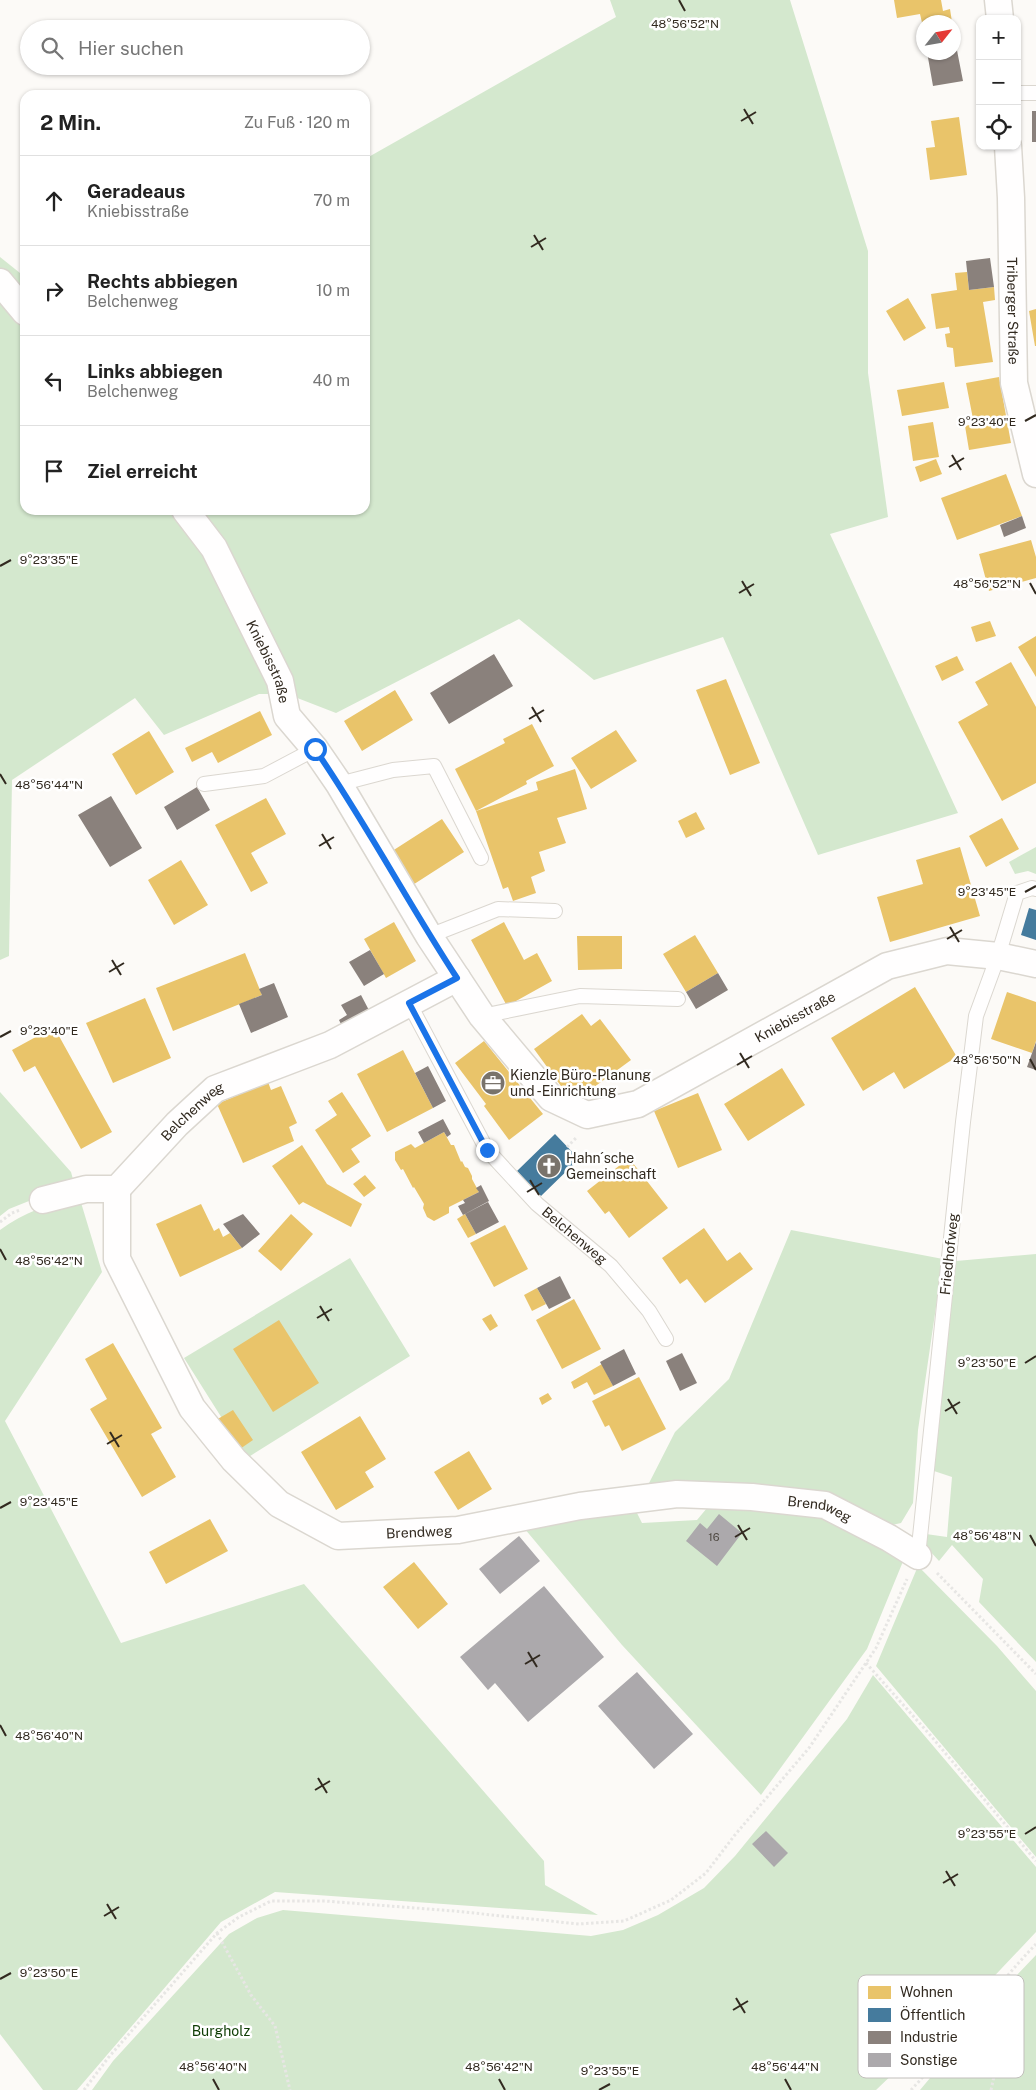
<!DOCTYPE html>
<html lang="de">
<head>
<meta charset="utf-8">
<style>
  :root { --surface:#fff; --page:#f2f2f2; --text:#222; --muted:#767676; --line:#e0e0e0 }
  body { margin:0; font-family:"Public Sans",sans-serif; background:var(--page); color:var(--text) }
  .controls { position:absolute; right:15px; top:15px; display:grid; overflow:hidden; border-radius:10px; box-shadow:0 1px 4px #0004 }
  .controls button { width:45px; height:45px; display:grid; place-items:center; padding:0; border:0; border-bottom:1px solid var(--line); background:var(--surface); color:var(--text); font:25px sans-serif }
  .compass { position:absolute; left:916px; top:15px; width:45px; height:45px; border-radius:50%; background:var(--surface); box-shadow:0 1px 4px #0004; rotate:59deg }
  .stop { position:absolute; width:15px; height:15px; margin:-11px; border:4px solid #1a73e8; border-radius:50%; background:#fff }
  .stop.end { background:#1a73e8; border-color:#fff; box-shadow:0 1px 5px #0008 }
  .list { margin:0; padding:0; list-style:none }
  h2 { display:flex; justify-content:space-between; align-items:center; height:65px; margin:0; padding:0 20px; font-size:21px }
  h2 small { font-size:16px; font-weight:400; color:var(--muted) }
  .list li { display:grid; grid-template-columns:32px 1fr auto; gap:15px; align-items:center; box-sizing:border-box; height:90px; padding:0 20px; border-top:1px solid var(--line) }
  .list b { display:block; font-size:19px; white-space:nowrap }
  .list p { margin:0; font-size:16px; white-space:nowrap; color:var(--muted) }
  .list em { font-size:16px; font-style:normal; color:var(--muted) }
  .icon { flex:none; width:28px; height:28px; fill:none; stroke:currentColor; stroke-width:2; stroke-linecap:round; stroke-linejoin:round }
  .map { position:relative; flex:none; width:1036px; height:2090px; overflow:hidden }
  .search { position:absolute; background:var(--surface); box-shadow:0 1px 4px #0004; left:20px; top:20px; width:350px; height:55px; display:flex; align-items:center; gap:12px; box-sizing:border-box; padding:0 18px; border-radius:28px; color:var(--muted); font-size:19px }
  .panel { position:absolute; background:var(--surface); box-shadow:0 1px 4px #0004; left:20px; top:90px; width:350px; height:425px; border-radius:15px }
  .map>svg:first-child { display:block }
</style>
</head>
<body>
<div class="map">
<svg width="1036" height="2090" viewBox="0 0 1036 2090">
  <rect width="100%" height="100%" fill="#fcfaf7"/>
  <!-- green -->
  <path fill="#d4e8ce" d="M610 0H790L868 251V373L888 517 830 534 958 813 818 855 723 637 594 680 519 619 336 713 287 694H259L164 735 135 698 12 780 9 956 0 960V257L25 277V510H365V159L616 17Z
    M1036 847V874L1028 871 1015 874 1009 862Z
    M0 1092 71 1172 74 1183 9 1209 0 1216Z
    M79 1196 102 1272 5 1421 121 1643 304 1584 544 1861 545 1885 598 1915 275 1892 221 1922 77 2090H43L0 2034V1230C24 1212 50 1204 79 1196Z
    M791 1230 943 1259 918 1430 913 1503 901 1523 892 1525 882 1521 645 1491 675 1432 729 1379Z
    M1036 1254V1662L979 1602 983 1579 952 1545 939 1561 929 1550 924 1540 926 1534 947 1537 952 1477 934 1471 956 1261Z
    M350 1258 410 1356 247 1458 184 1358Z
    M712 1502 823 1514 904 1559 867 1649 761 1795 622 1645 524 1528 636 1511 642 1523 697 1520Z
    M918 1566 997 1646 1036 1691V1857L876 1666Z
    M873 1675 1036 1867V1932L984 1987 876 2090H92L113 2061 229 1934 257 1918 283 1910 591 1936 623 1930 658 1915 704 1888 735 1856 847 1719Z
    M1036 1955V2090H920L1014 1978Z"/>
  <!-- homes -->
  <path fill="#e9c46a" d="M894 0H941L943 11 950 9 952 22H924L923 27 920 14 897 18Z
    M959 117 967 175 930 180 926 148 935 147 931 121Z
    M967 272 969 290 994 287 995 300 983 302 993 362 955 367 953 348 947 347 946 341 945 334 950 333 949 327 936 329 931 294 957 290 955 273Z
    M908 298 926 328 904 341 886 311Z
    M1036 309V346H1035L1029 311Z
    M999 377 1011 443 969 450 965 426 974 424 966 383Z
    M944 382 949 408 902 416 897 390Z
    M933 422 939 457 913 461 908 426Z
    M936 459 942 474 920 482 915 467Z
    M1006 474 1022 516 957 540 941 498Z
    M1031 540 1036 557V578L989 591 979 554Z
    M990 621 996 636 976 642 971 627Z
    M1036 636V677L1018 647Z
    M957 656 964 670 942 681 935 666Z
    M1011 662 1036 707V783L1002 801 958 722 988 705 975 682Z
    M726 679 760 763 730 775 696 690Z
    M395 690 413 720 362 751 344 721Z
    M260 711 272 735 218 763 212 752 192 762 185 748Z
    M532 724 554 766 526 781 527 784 476 811 538 790 536 782 575 769 587 809 557 818 566 843 539 852 545 871 531 877 536 893 513 901 508 887 503 889 476 811 455 769 505 743 503 739Z
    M616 730 637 761 591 789 571 758Z
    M149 731 174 772 136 795 112 754Z
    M266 798 286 834 251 853 268 883 251 892 215 825Z
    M696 812 705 829 686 838 678 821Z
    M1002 818 1019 849 986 867 969 836Z
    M442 819 464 852 408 888 386 855Z
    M960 847 980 916 890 942 877 897 923 884 916 860Z
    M181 860 208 905 174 925 148 880Z
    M394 922 416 961 386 978 364 939Z
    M504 922 524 960 537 953 552 981 507 1006 471 940Z
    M695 935 718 973 686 992 663 954Z
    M577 936H622V969L578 970Z
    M245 953 262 995 173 1031 156 988Z
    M915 987 957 1057 904 1089 894 1072 863 1091 831 1038Z
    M1007 992 1036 1002V1041L1032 1053 991 1039Z
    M145 998 171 1058 113 1083 86 1023Z
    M582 1014 591 1026 600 1019 631 1060 586 1093 579 1083 566 1093 534 1049Z
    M54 1027 112 1132 81 1149 35 1066 24 1072 12 1050Z
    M484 1041 543 1114 509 1140 484 1106 486 1104 455 1063Z
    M403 1050 433 1108 387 1132 357 1074Z
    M782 1068 805 1105 748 1141 724 1104Z
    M268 1082 271 1090 281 1086 297 1123 289 1127 294 1141 243 1163 217 1104Z
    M342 1092 371 1136 351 1149 360 1162 343 1173 315 1130 337 1115 328 1101Z
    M698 1093 722 1150 678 1168 654 1111Z
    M444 1132 451 1145H454L461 1162 462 1161 465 1167 468 1168 472 1176V1179L479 1192 449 1207V1213L434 1221 427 1217 423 1208 424 1204 414 1187 413 1188 403 1169 401 1170 395 1160V1152L411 1144 415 1148Z
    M302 1145 327 1184 362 1204 351 1227 303 1202 299 1205 272 1166Z
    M629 1158 668 1208 629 1238 609 1211 605 1214 587 1191Z
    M365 1175 376 1188 364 1197 353 1184Z
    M201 1204 214 1231 219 1228 223 1237 230 1233 242 1248 180 1277 156 1224Z
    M291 1214 313 1234 281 1271 258 1251Z
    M465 1214 476 1234 468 1238 457 1219Z
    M505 1225 528 1269 494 1287 470 1243Z
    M704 1228 727 1261 740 1252 753 1269 705 1303 687 1279 680 1284 662 1258Z
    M537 1288 546 1304 532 1311 524 1295Z
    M574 1299 601 1349 562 1369 536 1320Z
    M491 1314 498 1326 490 1331 482 1319Z
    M279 1320 319 1383 273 1412 233 1349Z
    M113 1343 162 1428 151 1434 176 1477 142 1497 90 1409 107 1399 85 1359Z
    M602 1364 613 1386 594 1395 587 1382 574 1389 571 1382Z
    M639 1377 666 1429 622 1451 609 1425 605 1427 592 1401Z
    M548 1393 552 1399 542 1405 539 1398Z
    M233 1410 253 1440 237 1451 216 1420Z
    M360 1416 386 1459 365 1472 374 1487 336 1510 301 1452Z
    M469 1451 492 1489 458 1510 434 1472Z
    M210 1519 228 1551 166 1584 149 1552Z
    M414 1562 448 1604 418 1629 383 1587Z"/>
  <!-- public -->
  <path fill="#457b9d" d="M1029 908 1036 910V940L1021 935Z
    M555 1134 579 1159 541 1196 517 1171Z"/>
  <!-- industry -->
  <path fill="#8a817c" d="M954 35 963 81 933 86 927 52H954Z
    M1032 111H1036V142H1032Z
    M990 258 994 287 969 290 966 261Z
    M1022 516 1026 528 1004 537 1000 525Z
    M494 654 513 686 449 724 430 693Z
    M197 787 210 810 177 830 164 807Z
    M111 796 142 848 110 867 78 815Z
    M370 950 384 974 364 986 349 962Z
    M718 973 728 990 696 1009 686 992Z
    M274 983 288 1017 251 1033 239 1004 262 995 259 989Z
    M361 995 372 1016 344 1030 339 1020 347 1015 341 1005Z
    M1036 1042V1070L1027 1067Z
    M428 1066 446 1101 433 1108 415 1073Z
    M443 1119 451 1134 447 1137 444 1132 424 1143 418 1132Z
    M481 1185 489 1201 463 1215 458 1206 465 1203 463 1200 479 1192 476 1188Z
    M488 1202 499 1222 476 1234 465 1214Z
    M243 1214 260 1234 242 1248 223 1224Z
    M560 1276 571 1298 549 1309 537 1288Z
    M624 1349 636 1374 613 1386 600 1362Z
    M682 1353 697 1383 680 1391 666 1361Z"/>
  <!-- building -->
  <path fill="#aca9ac" d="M719 1514 742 1533 717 1566 686 1541 700 1523 707 1529Z
    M519 1536 540 1561 500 1594 479 1569Z
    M544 1586 604 1657 528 1722 495 1683 488 1690 460 1657Z
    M637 1672 693 1734 654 1769 598 1706Z
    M766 1831 788 1853 774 1867 752 1844Z"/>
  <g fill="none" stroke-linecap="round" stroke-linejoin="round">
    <defs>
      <g id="lane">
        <path d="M1017 93H1036"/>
        <path d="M204 784 264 776 315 749"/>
        <path d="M339 784 393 770 434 766 481 858"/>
        <path d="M429 936 498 909 555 911"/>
        <path id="s1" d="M409 1003 487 1150 537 1204 611 1266 649 1311 666 1339"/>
        <path d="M482 1016 580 996 678 999"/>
        <path d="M918 1556 963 1122 976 1016 998 956 1017 893 1032 888 1036 889"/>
      </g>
      <g id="street">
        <path d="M998 0 1000 19"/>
        <path id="s2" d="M1008 146 1011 198 1014 383 1036 474"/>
        <path d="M0 282 25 312"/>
        <path id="s3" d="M185 510 214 548 280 681 287 716 315 749 339 784 429 936 482 1016 551 1098 587 1115 638 1104 887 966 947 951 998 956 1036 964"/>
        <path id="s4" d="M117 1189V1259L192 1408 234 1460 279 1504 338 1536 458 1530 580 1506 677 1494 752 1497 825 1505 889 1538 918 1556"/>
        <path id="s5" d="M43 1200 86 1189H117L177 1124 215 1089 330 1045 457 978"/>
      </g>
    </defs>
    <!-- lane casing -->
    <use href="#lane" stroke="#dbd7d0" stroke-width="16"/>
    <!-- street casing -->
    <use href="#street" stroke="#dbd7d0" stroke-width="29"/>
    <!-- path -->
    <path stroke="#e7e6e4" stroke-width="3" stroke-dasharray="2.5 2.5" stroke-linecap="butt" d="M567 1147 576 1138
      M0 1222 12 1213 20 1210
      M937 1573 1036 1674
      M866 1663 931 1736 1036 1861
      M217 1933 251 1995 275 2026 290 2090
      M84 2090 108 2058 217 1933 239 1917 271 1901H325L454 1911 579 1924 624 1921 671 1900 706 1873 734 1836 809 1748 876 1648 907 1579
      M911 2090C955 2043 992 1990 1036 1944
      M991 2090 999 2054 1006 1975"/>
    <!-- lane -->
    <use href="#lane" stroke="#fffefe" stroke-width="14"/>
    <!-- street -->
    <use href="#street" stroke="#fffefe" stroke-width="26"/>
  </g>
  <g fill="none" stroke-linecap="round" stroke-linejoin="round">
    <!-- route -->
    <path stroke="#1a73e8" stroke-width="6" d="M315 749C366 823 408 903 457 978L409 1003 487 1150"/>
  </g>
  <!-- ticks -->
  <path fill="none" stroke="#322a20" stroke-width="2" d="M679 0 685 11M744 109 753 124M741 121 756 112M534 235 543 250M531 247 546 238M1025 421 1036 415M952 455 961 470M949 467 964 458M0 566 11 560M742 581 751 596M1030 583 1036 594M739 593 754 584M532 707 541 722M529 719 544 710M0 774 6 784M322 834 331 849M319 846 334 837M1025 892 1036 886M950 927 959 942M947 939 962 930M112 960 121 975M109 972 124 963M0 1037 11 1031M740 1053 749 1068M1030 1059 1036 1070M737 1065 752 1056M530 1180 539 1195M527 1192 542 1183M0 1249 6 1260M320 1306 329 1321M317 1318 332 1309M1025 1363 1036 1356M948 1399 957 1414M945 1411 960 1402M110 1432 119 1447M107 1444 122 1435M0 1508 11 1502M738 1525 747 1540M1030 1535 1036 1546M735 1537 750 1528M528 1652 537 1667M525 1664 540 1655M0 1725 6 1736M318 1778 327 1793M315 1790 330 1781M1025 1834 1036 1827M946 1871 955 1886M943 1883 958 1874M107 1904 116 1919M104 1916 119 1907M0 1979 11 1973M736 1998 745 2013M733 2010 748 2001M213 2079 219 2090M499 2079 505 2090M785 2079 791 2090M599 2090 610 2084"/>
  <!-- icons -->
  <defs>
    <symbol id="office-disc" viewBox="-11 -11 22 22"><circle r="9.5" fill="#79736b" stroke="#fff"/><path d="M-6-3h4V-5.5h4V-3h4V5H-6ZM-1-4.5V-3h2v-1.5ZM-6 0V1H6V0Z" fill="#fff"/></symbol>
    <symbol id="church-disc" viewBox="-11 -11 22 22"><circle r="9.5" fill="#79736b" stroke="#fff"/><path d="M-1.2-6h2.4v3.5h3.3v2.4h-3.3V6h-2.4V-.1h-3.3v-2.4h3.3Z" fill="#fff"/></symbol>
  </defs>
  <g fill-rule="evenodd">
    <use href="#office-disc" x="479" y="1069" width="28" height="28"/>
    <use href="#church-disc" x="535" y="1152" width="28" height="28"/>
  </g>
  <g text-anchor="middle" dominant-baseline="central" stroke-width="5" stroke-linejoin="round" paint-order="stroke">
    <!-- number labels -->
    <g font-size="11" fill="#504a43">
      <text x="714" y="1537">16</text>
    </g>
    <!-- street labels -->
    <g font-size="14" fill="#322a20" stroke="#fff">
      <text stroke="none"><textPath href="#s2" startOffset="165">Triberger Straße</textPath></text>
      <text stroke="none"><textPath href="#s3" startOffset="174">Kniebisstraße</textPath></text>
      <text stroke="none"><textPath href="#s3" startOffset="969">Kniebisstraße</textPath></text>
      <text stroke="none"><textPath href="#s5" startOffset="184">Belchenweg</textPath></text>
      <text stroke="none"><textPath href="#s1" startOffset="289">Belchenweg</textPath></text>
      <text transform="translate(949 1254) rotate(-84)">Friedhofweg</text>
      <text stroke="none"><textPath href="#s4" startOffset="920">Brendweg</textPath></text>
      <text stroke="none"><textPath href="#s4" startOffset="515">Brendweg</textPath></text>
    </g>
    <!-- poi labels -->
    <g font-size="14" fill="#322a20" stroke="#fff" text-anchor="start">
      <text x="510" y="1075">Kienzle Büro-Planung<tspan x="510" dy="16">und -Einrichtung</tspan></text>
      <text x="566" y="1158">Hahn´sche<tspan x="566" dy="16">Gemeinschaft</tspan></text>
    </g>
    <!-- park labels -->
    <g font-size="14" fill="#0e3d04" stroke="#fff">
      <text x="221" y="2031">Burgholz</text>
    </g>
  </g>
  <!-- legend -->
  <rect x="858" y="1975" width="166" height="103" rx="8" fill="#fff" stroke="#c2bfbc" stroke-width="1"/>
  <rect x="868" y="1986" width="23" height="13" fill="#e9c46a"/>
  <rect x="868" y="2008" width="23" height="14" fill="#457b9d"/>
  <rect x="868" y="2031" width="23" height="13" fill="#8a817c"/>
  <rect x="868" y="2053" width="23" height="14" fill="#aca9ac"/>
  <g font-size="14" fill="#322a20">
    <text x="900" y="1997">Wohnen</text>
    <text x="900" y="2020">Öffentlich</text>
    <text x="900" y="2042">Industrie</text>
    <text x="900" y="2065">Sonstige</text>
  </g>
  <g font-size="12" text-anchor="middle" fill="#322a20" stroke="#fff" stroke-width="5" stroke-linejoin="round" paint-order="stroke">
    <text x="685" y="28">48°56'52"N</text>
    <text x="987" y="426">9°23'40"E</text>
    <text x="49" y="564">9°23'35"E</text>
    <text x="987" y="588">48°56'52"N</text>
    <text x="49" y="789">48°56'44"N</text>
    <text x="987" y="896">9°23'45"E</text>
    <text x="49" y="1035">9°23'40"E</text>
    <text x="987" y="1064">48°56'50"N</text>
    <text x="49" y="1265">48°56'42"N</text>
    <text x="987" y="1367">9°23'50"E</text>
    <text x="49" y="1506">9°23'45"E</text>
    <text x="987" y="1540">48°56'48"N</text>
    <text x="49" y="1740">48°56'40"N</text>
    <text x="987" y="1838">9°23'55"E</text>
    <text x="49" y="1977">9°23'50"E</text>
    <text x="213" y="2071">48°56'40"N</text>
    <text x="499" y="2071">48°56'42"N</text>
    <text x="785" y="2071">48°56'44"N</text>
    <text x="610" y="2075">9°23'55"E</text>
  </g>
</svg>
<div class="controls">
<button>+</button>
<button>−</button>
<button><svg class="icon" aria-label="locate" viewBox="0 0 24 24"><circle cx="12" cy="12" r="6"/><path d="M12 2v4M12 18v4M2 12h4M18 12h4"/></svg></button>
</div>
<svg class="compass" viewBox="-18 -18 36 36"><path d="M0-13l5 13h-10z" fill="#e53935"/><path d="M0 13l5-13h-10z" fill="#767676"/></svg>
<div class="stop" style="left:315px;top:749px"></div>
<div class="stop end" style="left:487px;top:1150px"></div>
<div class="search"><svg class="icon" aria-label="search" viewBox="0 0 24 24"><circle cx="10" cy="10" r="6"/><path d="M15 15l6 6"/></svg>Hier suchen</div>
<section class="panel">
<h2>2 Min.<small>Zu Fuß · 120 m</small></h2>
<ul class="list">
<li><svg class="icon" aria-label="ahead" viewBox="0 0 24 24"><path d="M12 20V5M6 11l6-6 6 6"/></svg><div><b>Geradeaus</b><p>Kniebisstraße</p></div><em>70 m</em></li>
<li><svg class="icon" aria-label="right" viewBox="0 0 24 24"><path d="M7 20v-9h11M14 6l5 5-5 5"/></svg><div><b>Rechts abbiegen</b><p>Belchenweg</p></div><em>10 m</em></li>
<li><svg class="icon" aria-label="left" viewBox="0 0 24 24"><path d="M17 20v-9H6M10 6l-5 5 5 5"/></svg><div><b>Links abbiegen</b><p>Belchenweg</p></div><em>40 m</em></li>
<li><svg class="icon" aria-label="arrive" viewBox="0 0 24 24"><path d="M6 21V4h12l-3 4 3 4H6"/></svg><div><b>Ziel erreicht</b></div></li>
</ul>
</section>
</div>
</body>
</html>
